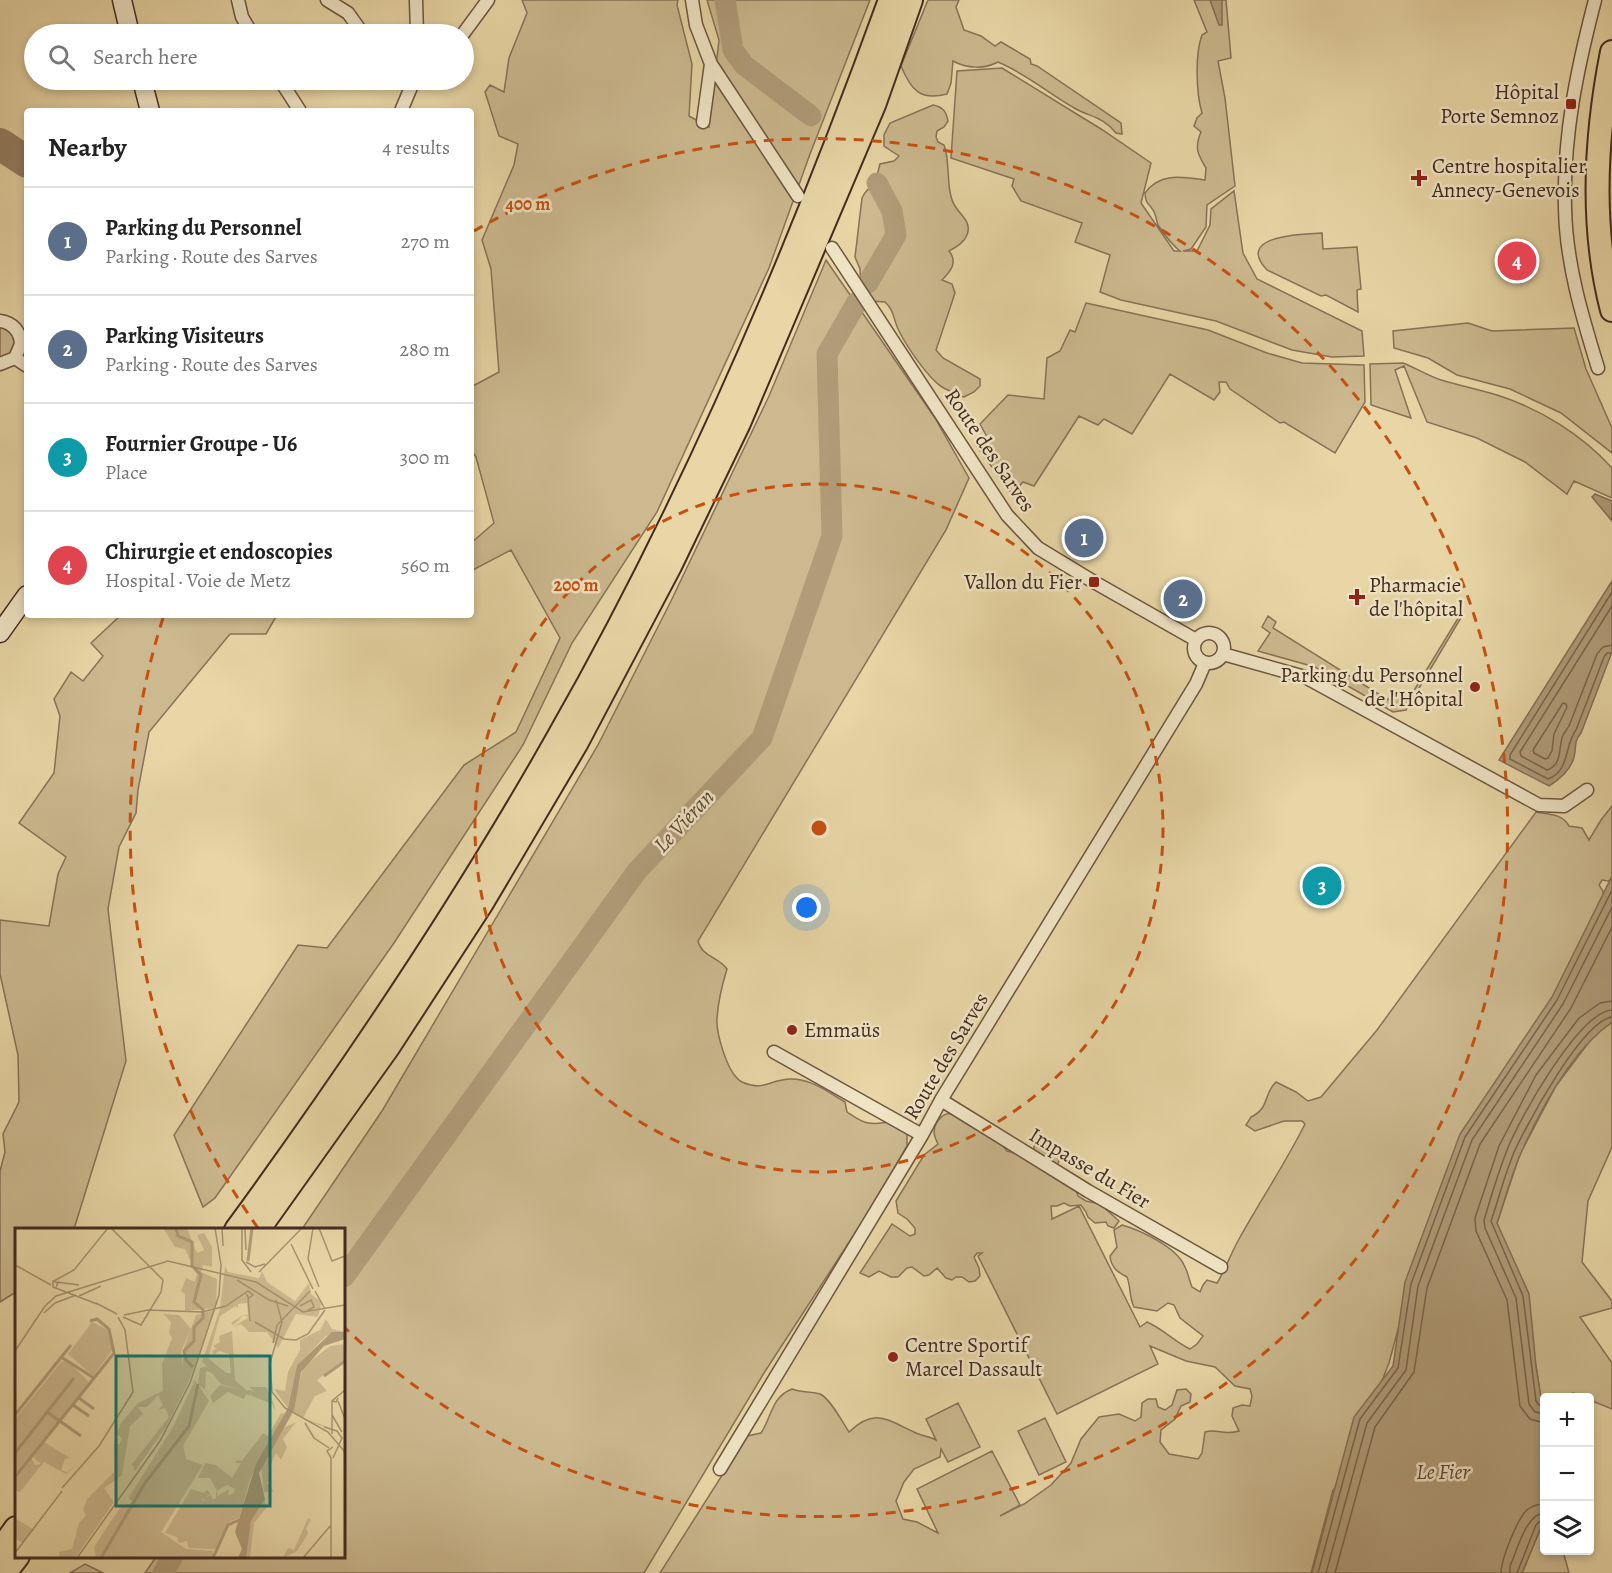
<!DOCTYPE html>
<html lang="en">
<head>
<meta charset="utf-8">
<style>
  :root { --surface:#fff; --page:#f2f2f2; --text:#222; --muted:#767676; --line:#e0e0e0; --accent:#b45309 }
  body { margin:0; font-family:Alegreya,serif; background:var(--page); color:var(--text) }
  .controls { position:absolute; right:18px; bottom:18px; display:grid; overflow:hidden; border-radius:6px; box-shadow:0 3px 9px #0003 }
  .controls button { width:54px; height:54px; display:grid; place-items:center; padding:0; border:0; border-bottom:2px solid var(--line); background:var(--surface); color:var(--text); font:30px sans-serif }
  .you { position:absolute; left:807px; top:908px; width:21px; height:21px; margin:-15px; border:4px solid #fff; border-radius:50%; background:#1a73e8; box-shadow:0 0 0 9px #1a73e833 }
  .badge { display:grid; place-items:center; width:39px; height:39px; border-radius:50%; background:var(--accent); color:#fff; font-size:20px; font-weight:700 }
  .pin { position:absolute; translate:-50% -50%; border:3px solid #fff; box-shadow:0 2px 6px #0006 }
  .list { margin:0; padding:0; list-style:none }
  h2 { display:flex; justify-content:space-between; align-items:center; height:78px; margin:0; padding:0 24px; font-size:26px }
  h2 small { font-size:20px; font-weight:400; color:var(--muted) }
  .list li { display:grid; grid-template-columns:39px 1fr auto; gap:18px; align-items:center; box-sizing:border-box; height:108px; padding:0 24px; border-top:2px solid var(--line) }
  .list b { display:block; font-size:22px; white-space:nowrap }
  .list p { margin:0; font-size:20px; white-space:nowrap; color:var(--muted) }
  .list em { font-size:20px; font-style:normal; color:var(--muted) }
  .icon { flex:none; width:33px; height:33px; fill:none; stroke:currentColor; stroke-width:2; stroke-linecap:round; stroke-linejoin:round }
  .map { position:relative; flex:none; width:1612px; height:1573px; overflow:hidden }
  .search { position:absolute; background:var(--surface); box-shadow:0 3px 9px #0003; left:24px; top:24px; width:450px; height:66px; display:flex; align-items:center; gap:15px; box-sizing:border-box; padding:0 21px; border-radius:33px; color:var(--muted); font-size:22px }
  .panel { position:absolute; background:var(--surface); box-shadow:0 3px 9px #0003; left:24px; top:108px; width:450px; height:510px; border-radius:6px }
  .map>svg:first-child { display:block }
</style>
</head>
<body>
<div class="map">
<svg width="1612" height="1573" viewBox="0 0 1612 1573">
  <rect width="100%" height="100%" fill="#e8d6a6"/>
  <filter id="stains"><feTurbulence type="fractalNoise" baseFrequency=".00333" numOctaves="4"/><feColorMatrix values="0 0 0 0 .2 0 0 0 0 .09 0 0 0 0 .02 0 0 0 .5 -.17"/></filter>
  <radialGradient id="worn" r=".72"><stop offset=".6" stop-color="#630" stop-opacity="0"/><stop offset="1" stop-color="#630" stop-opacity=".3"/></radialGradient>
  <!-- green -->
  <path fill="#ccb98f" stroke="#877257" stroke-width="1.5" d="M522 0H678L677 5 692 64 689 116 709 127 719 40 707 0H870L810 154 769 268 657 512 572 643 523 745 394 943 215 1198 203 1207 174 1135 298 945 327 948 464 765 516 732 560 638 511 550 471 571V543L494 523 476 457 471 449V387L499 372 491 269 482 240 514 165 518 144 499 136 485 92 490 85 504 92 509 58 527 13Z
    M928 0H959L956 7 964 30 981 36 995 46 1001 42 1030 59 1031 64 1037 66 1121 123 1122 134 1116 133C1105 118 1091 117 1076 109 1049 94 1027 74 998 62 985 69 967 69 953 61L951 83 947 94C920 101 911 90 901 66Z
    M1194 0H1226L1231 58 1218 61 1225 98 1235 186 1207 205 1206 227 1191 249 1183 251H1197L1210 225 1211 209 1234 191 1243 253 1257 279 1362 331 1364 356 1332 357 1292 350 1216 321 1121 300 1100 292 1110 255 1075 242 1082 223 1021 201 1012 186 1014 179 951 158 957 71 1002 68 1101 129 1151 163 1141 203 1174 251H1180C1172 245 1164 234 1158 225 1156 220 1156 214 1153 210 1148 202 1146 205 1145 193 1160 172 1183 177 1205 180L1206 168C1198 155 1194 148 1201 132L1194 126 1197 118 1202 113C1196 93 1195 54 1202 35L1207 32Z
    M933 105C943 107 946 111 948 121L944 127 937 131 936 137 938 142 944 145C951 162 945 190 955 206 961 216 972 222 967 235 964 243 956 247 949 251 958 262 951 271 942 280L952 284 955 293 936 350 943 358 980 379V386L974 392 964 397C957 394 949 391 942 387 928 378 907 347 899 331 893 320 895 311 885 302L869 301 861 288 860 269 855 257 862 198C865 191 868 190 872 185 877 180 878 171 880 164L894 161 899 156 884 146V135L890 123Z
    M1322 233 1323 249 1357 247 1361 289 1357 290 1358 312 1326 295 1321 296 1267 270C1234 235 1303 234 1322 233Z
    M826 260 935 418 969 478 946 530 698 941C702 957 719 957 727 969 722 985 718 1002 717 1019 716 1033 727 1070 738 1079 740 1082 747 1084 751 1085 763 1088 770 1082 782 1080 806 1075 825 1090 845 1102L847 1112C853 1116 861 1122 868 1123 889 1126 888 1114 907 1134V1146L870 1210 764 1373 644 1573H145L156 1557 344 1556V1230L302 1229 382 1111 598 745 670 603 769 396Z
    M1086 303 1208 330 1267 353 1302 363 1364 365 1365 402 1335 453 1284 422 1280 423 1230 389 1226 382H1219L1220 392 1214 400 1170 374 1132 434 1104 419 1098 425 1079 416 1034 486 1023 482 1012 494 975 444 986 435 980 424 1008 395 1044 399 1047 358 1060 351 1070 330 1075 332Z
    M1468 323 1492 331 1574 328 1586 369 1612 428V453L1561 413 1510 389 1457 375 1428 358 1394 348 1393 331Z
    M0 327 11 331 16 340 12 354 0 359Z
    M1403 363C1416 368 1428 376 1441 380 1461 386 1481 390 1500 396 1542 410 1582 435 1612 468V498L1574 481 1567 494 1525 462 1477 438 1427 422 1404 366 1395 370 1411 418 1371 405 1370 364Z
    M121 615H277L266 634H230L149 732 138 790 136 813 119 847 108 909 126 1061 74 1229 16 1230V1292L0 1302V1171L5 1152 3 1134 19 1102 18 1055 0 974V920L49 926 58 874 66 857 19 823 54 773 60 716 54 699 71 672 83 681 103 656 91 643Z
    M1460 615 1462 616 1406 710 1393 712 1315 667 1258 651 1270 633 1262 627 1268 616 1276 622 1273 628 1388 700 1393 693 1407 702Z
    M1612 806V879L1608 881 1602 880 1599 885 1603 891V900L1400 1322 1389 1363 1344 1477 1333 1490 1311 1573H660L747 1436 761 1433C772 1417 771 1397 792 1389 802 1393 810 1391 820 1394 830 1398 843 1423 849 1432 875 1407 887 1420 914 1432 921 1436 929 1436 936 1440L926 1419 958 1403 980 1447 948 1462 941 1449 940 1457 914 1469 904 1482 896 1501 903 1519 917 1522 938 1533 917 1489 992 1451 1020 1505 1000 1516 1024 1504 1051 1485 1071 1463 1081 1439 1099 1417 1119 1414 1135 1421 1141 1417 1142 1403 1148 1399H1156L1158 1407 1165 1410 1172 1405 1177 1390 1186 1389 1191 1394 1190 1402 1181 1406 1175 1419 1161 1430 1160 1442 1169 1454 1198 1459 1202 1453 1205 1432C1218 1428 1223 1436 1239 1431L1232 1416 1233 1408 1242 1405 1250 1406 1252 1396 1250 1389 1235 1386 1215 1367 1186 1361 1150 1346 1158 1364 1057 1414 978 1256 982 1253H977L974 1257 979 1268 980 1276 975 1281 969 1282 962 1277H956L952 1280 946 1278 937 1268 929 1275 924 1276 912 1267 907 1268 898 1277H891L879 1271 869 1277 860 1273 892 1224 910 1236 915 1234V1228L907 1219 898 1213 896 1201 924 1155 938 1144C934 1136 932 1130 937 1122 941 1116 947 1112 953 1114 969 1117 999 1139 1007 1151L1027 1156 1032 1154 1035 1144C1050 1137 1065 1151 1057 1166L1075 1188 1078 1196 1086 1201 1100 1204 1119 1221 1114 1228 1108 1226 1106 1222 1095 1223 1088 1217 1086 1212 1081 1205 1070 1206 1064 1203 1057 1206H1051L1052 1219 1079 1206 1140 1327 1147 1322C1163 1329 1174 1341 1190 1349L1197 1344 1203 1336 1180 1318 1174 1305 1168 1303 1157 1311 1134 1307C1129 1297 1131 1287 1127 1277 1117 1272 1111 1267 1110 1256L1117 1247 1114 1230 1122 1225C1140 1230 1176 1247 1184 1265 1188 1272 1189 1280 1192 1287L1200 1292 1203 1285 1207 1280 1217 1283C1226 1269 1230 1255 1238 1241 1260 1201 1285 1164 1305 1124L1302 1121H1284L1255 1131 1246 1125 1251 1117C1270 1108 1263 1094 1276 1082L1296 1092 1308 1101 1321 1097 1377 1030 1536 812C1549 815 1562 813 1569 826L1582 828 1589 840 1601 820Z
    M1612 1022V1147L1588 1201 1582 1262 1612 1301V1308L1580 1317 1612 1363V1409L1590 1400V1398L1573 1393V1397L1544 1398V1418L1536 1366 1497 1223 1520 1154 1556 1086 1595 1034Z
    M1045 1418 1066 1462 1039 1475 1018 1431Z
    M1544 1520V1550L1563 1551 1569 1573H1522Z
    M85 1564 103 1573H104H70Z"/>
  <!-- water -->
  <path fill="#b09c78" stroke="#846f54" stroke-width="1.5" d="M1210 0H1222V25H1219Z
    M1595 494 1612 501V521L1592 497Z
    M1612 581V652L1581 733C1573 743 1577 746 1574 757 1571 770 1560 779 1549 786L1499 760Z
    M1612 876V1022C1572 1050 1541 1108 1521 1153 1511 1175 1505 1200 1497 1223L1529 1294 1536 1366 1544 1418V1520L1522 1573H1312L1354 1417 1393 1366 1405 1282 1460 1134 1552 997Z"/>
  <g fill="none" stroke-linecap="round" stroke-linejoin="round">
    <!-- shore -->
    <path stroke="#79644c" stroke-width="1.5" d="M1612 592 1510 755V759L1548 779C1570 771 1564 746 1576 730L1604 657 1607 653H1612
      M1612 606 1520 752 1521 756 1547 770C1563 765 1558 747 1563 735 1564 734 1568 727 1569 726L1597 654 1603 647 1612 645
      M1563 703 1566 704 1567 707 1554 734 1552 751 1548 758 1545 759 1534 753 1533 750Z
      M1544 1406 1539 1405 1536 1401 1523 1296 1491 1221C1499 1198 1505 1173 1515 1150 1528 1123 1582 1021 1612 1017
      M1544 1414 1535 1412 1529 1404 1516 1298 1485 1228 1484 1220C1491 1197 1498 1173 1507 1150 1519 1119 1579 1012 1612 1010
      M1544 1423 1530 1419 1520 1406 1507 1300 1476 1231 1475 1218 1499 1146 1536 1075 1579 1018 1600 1003 1612 1001
      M1318 1573 1360 1419 1398 1368 1411 1284 1465 1137 1557 1000 1612 890
      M1326 1573 1367 1423 1406 1370 1418 1286 1472 1140 1563 1004 1612 907
      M1335 1573 1375 1427 1414 1372 1427 1288 1480 1144 1571 1008 1612 927
      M1501 1573C1501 1560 1517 1519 1527 1510 1532 1506 1538 1504 1544 1504
      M1510 1573V1566C1517 1551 1526 1514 1544 1513
      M1517 1573 1536 1525 1540 1521H1544"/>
    <!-- river -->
    <path stroke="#b09c78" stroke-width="21" d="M725 0 733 50 744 65 811 116
      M868 283 896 235 892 211 877 183
      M344 1277 637 871 762 738 832 536 827 354 857 302
      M163 1573 173 1556"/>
    <!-- taxiway -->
    <path stroke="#958062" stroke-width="32" d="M0 144 27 162"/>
    <defs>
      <path id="street" d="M238 0 242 17 252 34
        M327 0 348 13 363 34
        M416 0 417 34
        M692 0 696 25 711 64 798 196
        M1595 0C1577 69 1563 136 1565 208 1566 263 1582 316 1598 368
        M463 34 488 0
        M280 80 300 111
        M401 111 414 80
        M703 122 711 64
        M832 248 1007 515 1038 548 1094 582 1196 640
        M0 321C13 323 20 331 21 344L15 358 0 364
        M15 358 27 366
        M1194 648a15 15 0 1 1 30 0a15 15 0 1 1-30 0Z
        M1223 654 1305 677 1539 805 1564 806 1587 790
        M774 1052 922 1135
        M941 1100 1088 1191 1221 1267
        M720 1469 922 1135 941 1100 1196 684 1205 663"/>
      <path id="secondary" d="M122 0 130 34
        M142 80 150 111
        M0 633 27 595"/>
      <path id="highway" d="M1612 52C1595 138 1590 225 1612 310
        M236 1230C352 1071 462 908 559 736 692 503 799 252 890 0
        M258 1230 389 1046 482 903 576 744 670 566 739 423 874 105 911 0
        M0 1550 16 1528
        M5 1573 18 1556"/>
    </defs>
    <!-- street casing -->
    <use href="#street" stroke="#6c5641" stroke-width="15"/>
    <!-- secondary casing -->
    <use href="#secondary" stroke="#422b1f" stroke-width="21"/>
    <!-- highway casing -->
    <use href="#highway" stroke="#422b1f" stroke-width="26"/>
    <!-- street -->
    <use href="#street" stroke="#f0e4c5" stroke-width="12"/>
    <!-- secondary -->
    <use href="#secondary" stroke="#f0e4c5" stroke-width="18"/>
    <!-- highway -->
    <use href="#highway" stroke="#e8d6a6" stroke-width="22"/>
  </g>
  <!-- distance rings -->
  <g fill="none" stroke="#c75010" stroke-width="3" stroke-dasharray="10 8">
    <circle cx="819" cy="828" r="344"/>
    <path d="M258 1228A689 689 0 0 1 164 615M474 231A689 689 0 1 1 345 1328"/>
  </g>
  <!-- markers -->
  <g fill="#8f2418" stroke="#f0e4c5" stroke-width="2">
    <rect x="1565" y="98" width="12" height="12" rx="3"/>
    <path d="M1416 169h6v6h6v6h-6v6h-6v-6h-6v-6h6z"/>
    <rect x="1088" y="576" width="12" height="12" rx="3"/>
    <path d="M1354 588h6v6h6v6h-6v6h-6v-6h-6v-6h6z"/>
    <circle cx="1475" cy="687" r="6"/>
    <circle cx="792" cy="1030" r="6"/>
    <circle cx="893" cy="1357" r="6"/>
  </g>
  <g text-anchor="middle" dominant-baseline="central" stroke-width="5" stroke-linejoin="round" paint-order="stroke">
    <!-- poi labels -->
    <g font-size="21" fill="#422b1f" stroke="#f0e4c5" text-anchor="start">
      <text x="1559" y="92" text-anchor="end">Hôpital<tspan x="1559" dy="24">Porte Semnoz</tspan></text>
      <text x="1432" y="166">Centre hospitalier<tspan x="1432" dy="24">Annecy-Genevois</tspan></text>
      <text x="1082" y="582" text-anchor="end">Vallon du Fier</text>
      <text x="1369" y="585">Pharmacie<tspan x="1369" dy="24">de l'hôpital</tspan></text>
      <text x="1463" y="675" text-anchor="end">Parking du Personnel<tspan x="1463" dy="24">de l'Hôpital</tspan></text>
      <text x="804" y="1030">Emmaüs</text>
      <text x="905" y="1345">Centre Sportif<tspan x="905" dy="24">Marcel Dassault</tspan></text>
    </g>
    <!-- street labels -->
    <g font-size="21" fill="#422b1f" stroke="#f0e4c5">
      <text transform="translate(990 450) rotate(56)">Route des Sarves</text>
      <text transform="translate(946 1056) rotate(-59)">Route des Sarves</text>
      <text transform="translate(1090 1168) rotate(31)">Impasse du Fier</text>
    </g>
    <!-- water labels -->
    <g font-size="22" font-style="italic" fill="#5e4735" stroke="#f0e4c5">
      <text transform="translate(684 821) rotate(-47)">Le Viéran</text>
      <text x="1443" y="1472">Le Fier</text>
    </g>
  </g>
  <!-- overview -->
  <g transform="translate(15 1228)">
    <rect width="330" height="330" fill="#e8d6a6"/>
    <path d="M172 0 182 25 189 22 182 7 189 5 197 19V39L188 37 186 44 202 51 201 80 170 83V66L166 63 171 50 180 54 182 46 170 21 160 19 148 0ZM210 38 213 44 244 50 247 43 252 54 280 73 294 55 296 66 307 74 303 89 281 86 263 120 252 104H234L226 96 218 99 234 89 228 87 224 92 218 97 216 95 228 87H233L232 75 223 76V80L221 78 205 88 193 130 211 145H216L214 126 204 123 199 127 197 123 202 121 198 118 205 114 204 108 217 103 220 152 232 163 235 162 240 164 234 159H251L259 176 260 183 257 176 237 168 235 163 236 168 231 166 229 171 213 164 198 175 195 168 205 157 227 162 206 156 197 145 191 143 190 161 194 165 183 156 185 140 192 138 187 134 205 81ZM200 82 174 153 151 199 120 243 117 236 154 189 150 180 143 182 148 177 143 167 132 179H123L128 186 115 198 107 247 89 260 99 274 60 330H45L44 324 57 321 64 295 71 287 68 282 72 271 99 244V216H105L107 210 102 206 106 195 123 175 148 163 147 136 157 110 154 105 156 94 148 86 164 87 176 101 166 123 168 139V123L181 87ZM311 91 317 101 330 104 311 108 282 137 273 180 259 161 270 163 273 144 285 122V112L305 102ZM77 94 93 102 98 121 78 148 53 126ZM330 116V131L302 152 312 163 300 168 288 190 316 200 303 197 284 188 277 183 288 139 315 118ZM52 132 74 154 0 248V191L46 134ZM180 152 194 173 168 218 171 231 188 237 146 304 171 321 198 323 199 330H75L81 328 79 319 100 287 107 278 117 275 114 269 158 199ZM266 185 270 186 235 251 224 290 214 294 201 321 174 320 172 313 164 315 162 309 150 305 176 261 189 265 192 262 195 266 187 271 190 274 188 270 196 267 198 272 201 270V263L203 268 214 261 213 267 219 265 220 261 212 257 202 263 195 250H183L190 235 201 237 217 250 226 235H220L222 232 227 233 248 205 253 208ZM281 194 268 211 272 219 266 232 261 225 253 243 255 253 252 254 259 264H249L246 238 270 199ZM29 214 55 230 50 231 46 242 52 244 62 236 51 246 29 234 5 264 0 263V250L16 230 20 237 26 236 17 228ZM250 271 251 280 239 295 235 329 231 330 236 293ZM0 290 19 302 7 315 0 310ZM293 290 296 292 291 300 293 306 282 323 268 330 273 320 279 322Z" fill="#ccb98f"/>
    <path d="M317 104H330V111L309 118 286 144 279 182 244 245 250 271 236 293 231 330H223L227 321 220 304 241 236 273 180 282 137Z" fill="#b09c78"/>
    <path fill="none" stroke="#b09c78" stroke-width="3" d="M161 0 163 8 177 14V38L186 47 179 74 188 82V90L179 99V113L169 123 171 132 178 139M233 33 237 0M46 129 79 150M309 148 330 133M64 170 79 181M58 177 74 188M32 184 66 208M0 187 56 117M0 225 59 150M0 249 99 125 94 101 82 91 75 93M86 330 130 255 174 198 183 156M198 330 213 297 224 292"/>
    <path fill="none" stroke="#a69270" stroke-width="1.5" d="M96 0 148 52 146 64 126 97 108 89M207 0 208 18M227 0V32L236 44M298 0 293 31 304 59M304 0 317 33 330 28M230 1 231 22M276 16 298 61M231 34 240 39 250 36M0 37 36 57M244 44 287 0M222 52 254 72 273 78M39 53 59 42 93 0M42 54 64 57M41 59 43 55 38 53V59L82 76M300 63 310 81M64 68 86 58M233 70 235 93M261 72 267 94 255 135 257 164 270 180 313 204 330 224M81 75 102 86M285 78 296 72 299 79 292 83M29 85 40 75 61 67M109 87 133 82 187 84 211 78 233 63 238 67 234 70 231 66M240 94 269 111 281 112 293 106 310 82M258 115 262 97 295 63M0 123 30 78 41 68 153 33 241 54 288 84 330 77M323 170 321 174 317 173 330 162M323 173 330 191M317 187 327 204M290 195 299 210 314 220M309 199 322 203 327 210 318 230M317 206V173M47 260 84 218 118 164 110 102 103 89M0 325 47 263M62 330 145 213 175 155 204 67 206 37 200 0M288 330 316 297M316 330V230L312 223 318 219"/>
    <path fill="#0f766e" fill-opacity="0.15" stroke="#0f766e" stroke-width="3" d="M101 128H255V278H101Z"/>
    <rect width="330" height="330" fill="none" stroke="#422b1f" stroke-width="3"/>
  </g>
  <circle cx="819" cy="828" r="9" fill="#c75010" stroke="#f0e4c5" stroke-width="3"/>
  <g font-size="18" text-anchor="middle" font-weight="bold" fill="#c75010" stroke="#f0e4c5" stroke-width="5" stroke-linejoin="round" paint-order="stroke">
    <text x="528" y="210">400 m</text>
    <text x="576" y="591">200 m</text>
  </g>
  <rect width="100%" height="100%" filter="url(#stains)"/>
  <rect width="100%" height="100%" fill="url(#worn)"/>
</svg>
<div class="controls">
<button>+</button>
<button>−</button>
<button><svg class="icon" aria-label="layers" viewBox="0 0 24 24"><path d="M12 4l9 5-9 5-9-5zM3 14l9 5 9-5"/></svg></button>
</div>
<div class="you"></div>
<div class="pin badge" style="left:1084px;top:538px;background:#5c6f8a">1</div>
<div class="pin badge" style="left:1183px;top:599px;background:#5c6f8a">2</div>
<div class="pin badge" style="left:1322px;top:886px;background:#0f9aa8">3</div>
<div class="pin badge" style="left:1517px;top:261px;background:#e0444e">4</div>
<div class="search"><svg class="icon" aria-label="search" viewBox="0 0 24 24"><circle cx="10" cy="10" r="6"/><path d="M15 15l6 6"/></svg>Search here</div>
<section class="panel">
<h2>Nearby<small>4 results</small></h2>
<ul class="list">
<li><span class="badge" style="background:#5c6f8a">1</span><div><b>Parking du Personnel</b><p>Parking · Route des Sarves</p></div><em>270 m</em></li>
<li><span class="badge" style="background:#5c6f8a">2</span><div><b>Parking Visiteurs</b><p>Parking · Route des Sarves</p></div><em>280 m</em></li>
<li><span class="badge" style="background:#0f9aa8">3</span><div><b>Fournier Groupe - U6</b><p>Place</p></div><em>300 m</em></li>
<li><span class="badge" style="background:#e0444e">4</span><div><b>Chirurgie et endoscopies</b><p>Hospital · Voie de Metz</p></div><em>560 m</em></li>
</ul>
</section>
</div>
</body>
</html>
